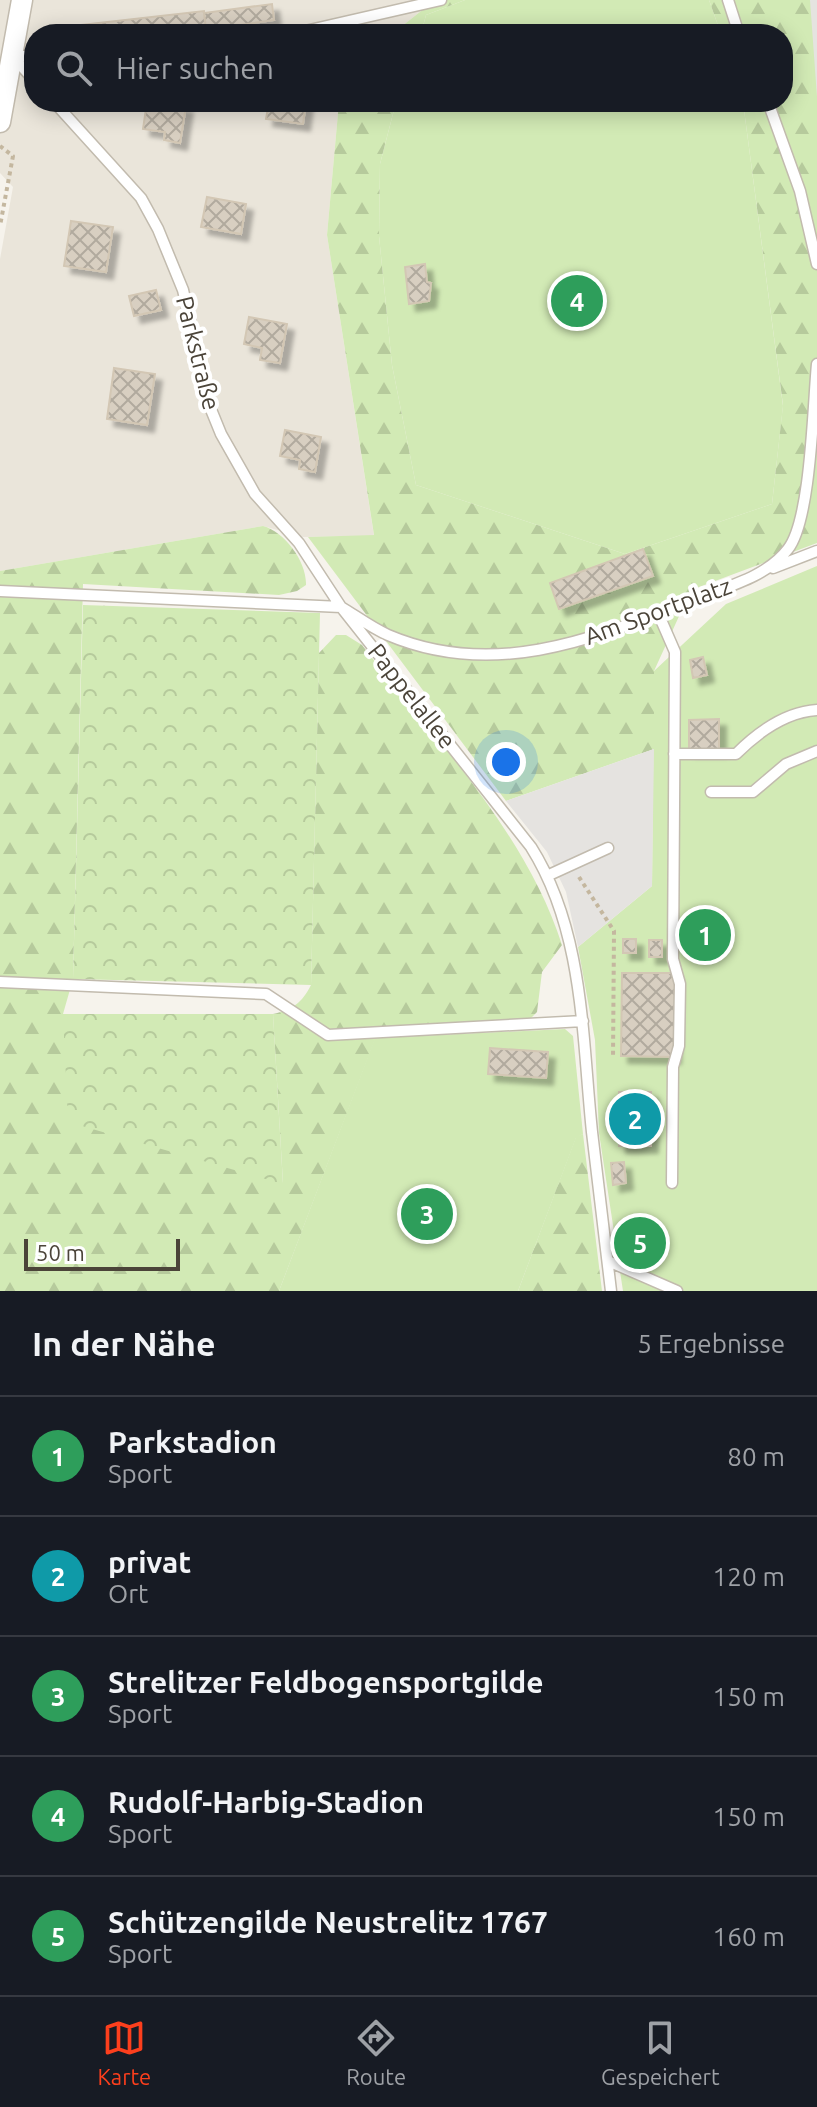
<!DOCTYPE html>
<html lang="de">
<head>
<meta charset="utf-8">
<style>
  :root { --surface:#171b24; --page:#20242c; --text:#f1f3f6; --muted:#9ea1a6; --line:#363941; --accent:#fc3f1d }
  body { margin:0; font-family:Ubuntu,sans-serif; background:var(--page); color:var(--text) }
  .scale { position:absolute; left:24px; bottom:20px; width:156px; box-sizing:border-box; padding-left:8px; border:4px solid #4b4439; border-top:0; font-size:22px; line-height:28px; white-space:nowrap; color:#4b4439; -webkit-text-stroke:6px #fff; paint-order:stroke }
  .you { position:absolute; left:506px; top:762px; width:28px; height:28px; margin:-20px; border:6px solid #fff; border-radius:50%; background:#1a73e8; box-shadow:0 0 0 12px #1a73e833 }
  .badge { display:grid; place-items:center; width:52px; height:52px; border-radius:50%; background:var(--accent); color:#fff; font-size:26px; font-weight:700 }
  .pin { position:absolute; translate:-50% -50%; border:4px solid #fff; box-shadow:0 2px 8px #0006 }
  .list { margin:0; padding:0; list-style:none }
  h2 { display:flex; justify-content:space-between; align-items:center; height:104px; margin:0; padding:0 32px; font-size:34px }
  h2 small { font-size:26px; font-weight:400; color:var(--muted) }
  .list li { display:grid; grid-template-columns:52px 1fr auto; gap:24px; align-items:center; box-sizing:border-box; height:120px; padding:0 32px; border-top:2px solid var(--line) }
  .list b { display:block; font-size:30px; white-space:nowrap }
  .list p { margin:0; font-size:26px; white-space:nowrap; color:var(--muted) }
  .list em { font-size:26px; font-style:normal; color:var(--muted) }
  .icon { flex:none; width:44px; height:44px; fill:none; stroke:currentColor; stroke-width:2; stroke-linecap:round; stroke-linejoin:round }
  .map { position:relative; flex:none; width:817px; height:1291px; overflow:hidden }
  .search { position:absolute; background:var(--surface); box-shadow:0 4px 20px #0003; left:24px; right:24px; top:24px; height:88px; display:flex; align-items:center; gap:20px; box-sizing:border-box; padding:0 28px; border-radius:32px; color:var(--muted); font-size:30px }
  .sheet { height:704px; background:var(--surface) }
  nav { display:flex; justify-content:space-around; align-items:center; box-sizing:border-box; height:112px; border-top:2px solid var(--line); background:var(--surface); font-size:22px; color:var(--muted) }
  nav a { display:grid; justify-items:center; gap:4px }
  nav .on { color:var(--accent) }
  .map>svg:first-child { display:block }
</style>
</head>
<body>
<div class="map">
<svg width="817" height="1291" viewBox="0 0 817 1291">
  <defs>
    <pattern id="forest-firs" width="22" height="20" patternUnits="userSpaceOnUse" patternTransform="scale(2)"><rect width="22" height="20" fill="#d2eab5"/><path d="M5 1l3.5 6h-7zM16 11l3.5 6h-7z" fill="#b6ca9c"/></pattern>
    <pattern id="park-crowns" width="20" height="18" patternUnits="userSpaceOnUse" patternTransform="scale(2)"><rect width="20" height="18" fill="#d2eab5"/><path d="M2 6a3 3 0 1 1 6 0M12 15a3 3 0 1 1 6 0" fill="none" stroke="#b6ca9c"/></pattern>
    <pattern id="building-cross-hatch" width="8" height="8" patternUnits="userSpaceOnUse" patternTransform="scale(2)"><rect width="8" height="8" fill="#d8cfc1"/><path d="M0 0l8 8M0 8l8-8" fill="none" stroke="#b1aa9e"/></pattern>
    <filter id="shadow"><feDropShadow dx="7" dy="7" stdDeviation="2" flood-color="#0004"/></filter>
  </defs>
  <rect width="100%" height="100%" fill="#f6f3ec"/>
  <!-- residential -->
  <path fill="#eae5da" d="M0 0H435L392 34H34V102H339L327 235 374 536 303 537 263 526 0 571V259L13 187 0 173Z"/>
  <!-- grass -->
  <path fill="#d2eab5" d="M465 0H709L721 34H421L426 15Z
    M396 102H743L783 406 772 504 625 554 416 485 392 365 379 236 380 164Z
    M817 566V1291H623L599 1133 595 1040 578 947 652 886 654 671 726 604Z
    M565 1029 573 1036 583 1134 576 1138 518 1291H279L375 1038Z"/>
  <!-- forest -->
  <path fill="url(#forest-firs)" d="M435 0H465L426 15 421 34H392Z
    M709 0H817V543L691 590 654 671V749L506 801 308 537 374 535 327 235 339 102H396L380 164 379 236 392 365 416 485 625 554 772 504 783 405 743 102H783V34H721Z
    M263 526C285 532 307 562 306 585L297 591 279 595 83 584 73 979 63 1014 283 1183 273 1014C292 1010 302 1003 311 985L319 653 336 635H346L362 645C434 738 526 832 562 945L542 972 537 1012 530 1019 379 1029 279 1291H0V571Z
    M583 1134 602 1291H518L576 1137Z"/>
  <!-- park -->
  <path fill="url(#park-crowns)" d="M83 605 320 613 311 985 73 979Z
    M63 1014H273L283 1184 68 1122Z"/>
  <!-- parking -->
  <path fill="#e5e3e0" d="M810 0H817V97Z
    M654 749 652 886 578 947 566 892 547 852 506 801Z"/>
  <!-- building -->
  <path fill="url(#building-cross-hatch)" stroke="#d3c7b4" stroke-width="2" filter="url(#shadow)" d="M272 4 274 20 206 30 204 13Z
    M204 11 206 30 167 34H74L73 26Z
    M147 102 186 106 180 143 164 140 165 132 143 129Z
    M269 102H306L303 124 266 119Z
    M207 197 246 204 241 234 201 227Z
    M71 221 113 227 106 272 64 266Z
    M425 264 427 282 431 283 429 301 409 304 405 267Z
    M156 290 161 310 134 316 129 296Z
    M249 317 287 324 280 363 260 360 262 348 244 344Z
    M114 368 155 374 147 425 107 419Z
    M285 430 321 437 315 472 299 469 300 460 280 456Z
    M643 549 653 576 559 609 550 583Z
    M703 657 707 675 693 678 690 660Z
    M719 719V750H689V720Z
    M623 939H636V953H623Z
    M649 940H662V957H649Z
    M622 973H675L674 1057 621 1056Z
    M490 1048 548 1052 546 1078 488 1074Z
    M619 1092H651V1146H619Z
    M624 1162 626 1183 613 1185 611 1163Z"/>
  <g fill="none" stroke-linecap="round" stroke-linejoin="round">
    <defs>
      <path id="lane" d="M728 0 739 34
        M292 34 441 0
        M12 55 34 57
        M13 57 34 80
        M54 102 141 198 158 229 183 290 210 407 221 434 255 494 299 543 341 607 531 847C584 931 582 1036 592 1132 598 1185 605 1238 611 1291
        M768 102 800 191 817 264
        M773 568 817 551
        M0 591 341 607C356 616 372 628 388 635 494 680 593 639 693 600 725 587 766 578 788 549 811 520 813 405 817 364
        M658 613 675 652 673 959 680 984 679 1046 673 1067 672 1183
        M674 754H736C758 732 785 712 817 710
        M711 792H753L786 764 817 751
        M549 875 608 848
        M0 982 266 994 328 1035 583 1021
        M608 1261 677 1291"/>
      <path id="street" d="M0 122 22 0"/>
    </defs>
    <!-- lane casing -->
    <use href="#lane" stroke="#c2bbae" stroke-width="13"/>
    <!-- street casing -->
    <use href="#street" stroke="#c2bbae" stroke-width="23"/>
    <!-- path -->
    <path stroke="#c4b79f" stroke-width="4" stroke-dasharray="4 4" stroke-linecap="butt" d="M0 146 13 156 0 226
      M579 877 614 931 613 1058"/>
    <!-- lane -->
    <use href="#lane" stroke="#fff" stroke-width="10"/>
    <!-- street -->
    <use href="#street" stroke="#fff" stroke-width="20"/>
  </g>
  <g text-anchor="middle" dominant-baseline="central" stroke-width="8" stroke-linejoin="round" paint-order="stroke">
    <!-- street labels -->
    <g font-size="24" fill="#4b4439" stroke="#fff">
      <text transform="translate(198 353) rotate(76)">Parkstraße</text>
      <text transform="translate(658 611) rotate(-20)">Am Sportplatz</text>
      <text transform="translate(412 696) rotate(52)">Pappelallee</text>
    </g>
  </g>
</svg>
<div class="scale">50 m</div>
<div class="you"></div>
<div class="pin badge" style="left:705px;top:935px;background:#2e9e5b">1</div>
<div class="pin badge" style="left:635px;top:1119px;background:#0f9aa8">2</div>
<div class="pin badge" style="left:427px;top:1214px;background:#2e9e5b">3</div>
<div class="pin badge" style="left:577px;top:301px;background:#2e9e5b">4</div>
<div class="pin badge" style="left:640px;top:1243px;background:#2e9e5b">5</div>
<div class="search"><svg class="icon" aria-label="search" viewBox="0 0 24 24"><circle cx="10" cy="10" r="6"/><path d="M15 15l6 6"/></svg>Hier suchen</div>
</div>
<section class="sheet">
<h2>In der Nähe<small>5 Ergebnisse</small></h2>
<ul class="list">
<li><span class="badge" style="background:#2e9e5b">1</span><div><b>Parkstadion</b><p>Sport</p></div><em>80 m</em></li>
<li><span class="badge" style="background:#0f9aa8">2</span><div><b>privat</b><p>Ort</p></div><em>120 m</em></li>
<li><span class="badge" style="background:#2e9e5b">3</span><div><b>Strelitzer Feldbogensportgilde</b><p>Sport</p></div><em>150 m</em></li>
<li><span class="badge" style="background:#2e9e5b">4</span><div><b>Rudolf-Harbig-Stadion</b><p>Sport</p></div><em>150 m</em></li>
<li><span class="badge" style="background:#2e9e5b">5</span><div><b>Schützengilde Neustrelitz 1767</b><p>Sport</p></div><em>160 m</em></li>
</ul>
</section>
<nav>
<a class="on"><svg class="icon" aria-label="map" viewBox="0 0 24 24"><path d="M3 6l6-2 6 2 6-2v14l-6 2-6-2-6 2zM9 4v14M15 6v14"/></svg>Karte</a>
<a><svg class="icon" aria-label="directions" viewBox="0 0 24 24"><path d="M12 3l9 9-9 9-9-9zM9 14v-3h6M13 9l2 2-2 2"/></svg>Route</a>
<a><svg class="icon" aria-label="saved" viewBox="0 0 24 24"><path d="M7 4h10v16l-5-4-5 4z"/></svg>Gespeichert</a>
</nav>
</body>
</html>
